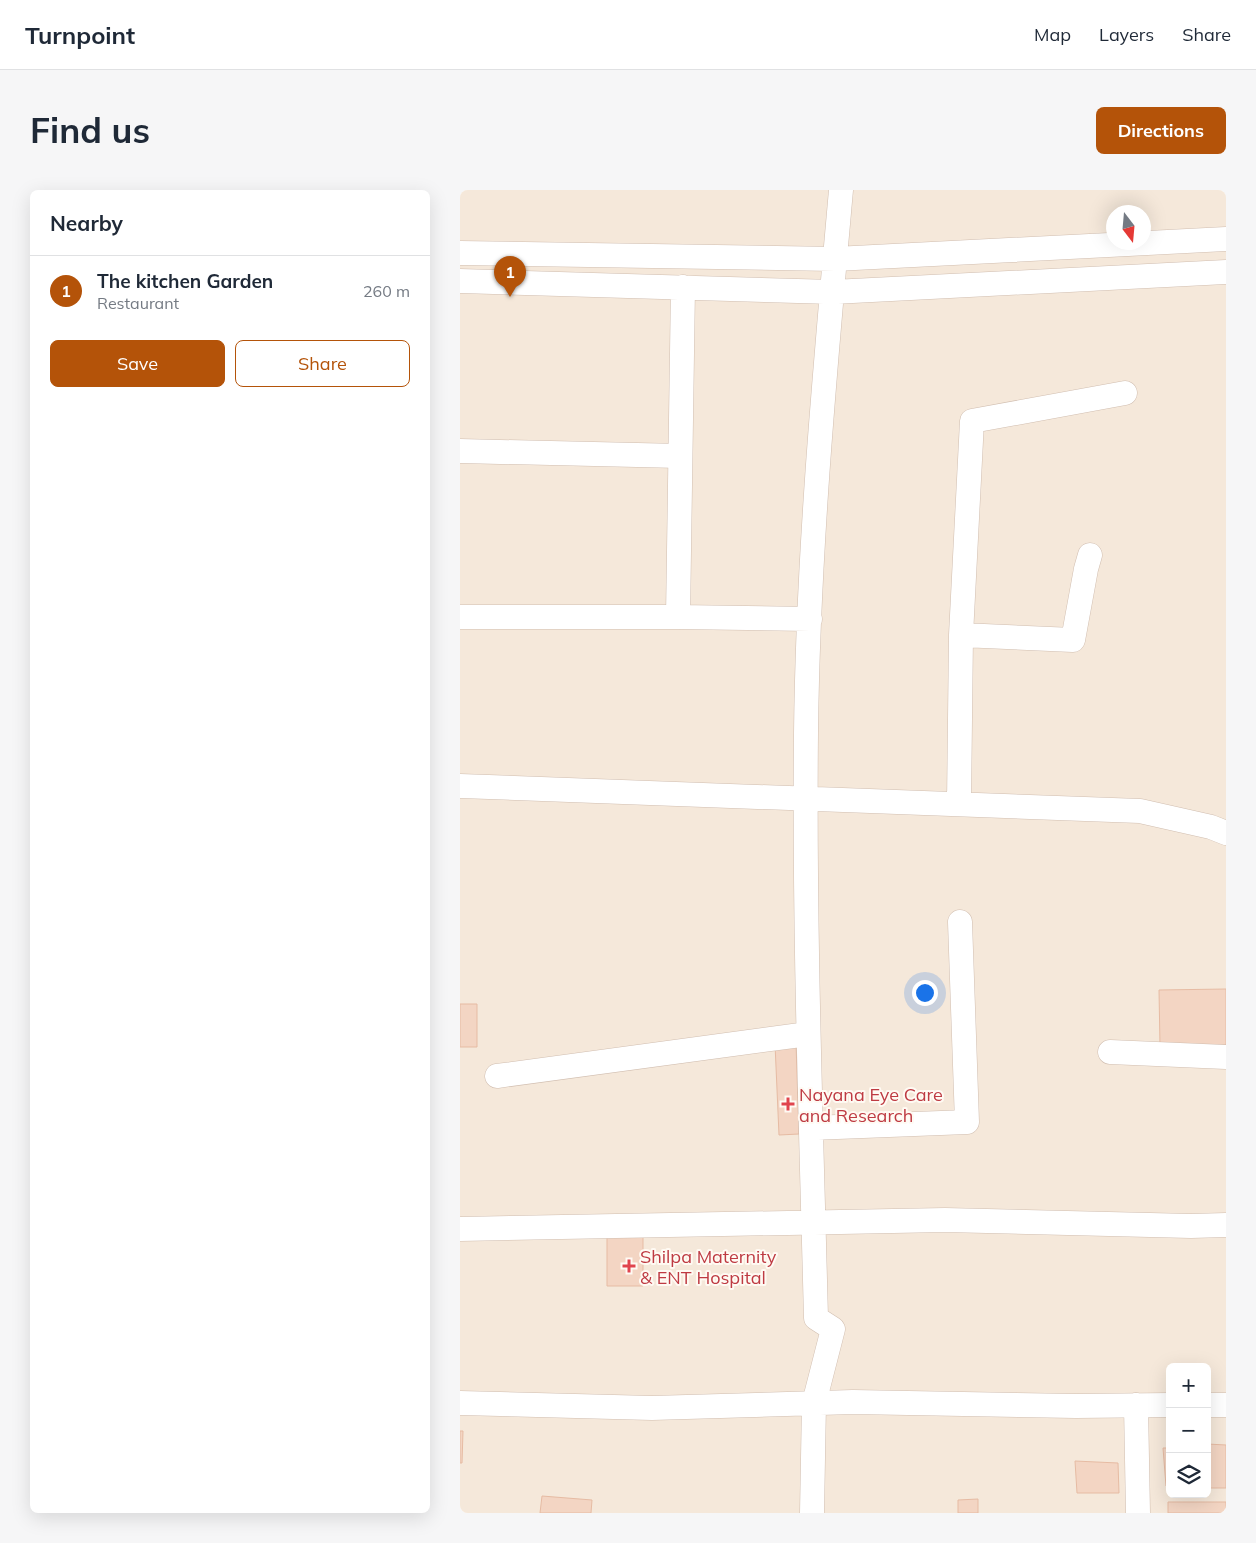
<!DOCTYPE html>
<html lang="en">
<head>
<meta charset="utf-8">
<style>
  :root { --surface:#fff; --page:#f6f6f7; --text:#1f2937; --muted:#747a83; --line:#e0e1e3; --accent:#b45309 }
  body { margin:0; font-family:Mulish,sans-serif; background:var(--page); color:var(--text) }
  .controls { position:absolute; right:15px; bottom:15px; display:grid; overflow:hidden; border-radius:8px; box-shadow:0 5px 20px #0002 }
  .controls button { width:45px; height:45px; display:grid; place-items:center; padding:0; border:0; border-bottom:1px solid var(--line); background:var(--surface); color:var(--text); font:25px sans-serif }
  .compass { position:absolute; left:646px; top:15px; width:45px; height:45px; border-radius:50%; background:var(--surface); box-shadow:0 5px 20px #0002; rotate:164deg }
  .you { position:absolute; left:464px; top:802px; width:18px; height:18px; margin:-12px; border:4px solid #fff; border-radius:50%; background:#1a73e8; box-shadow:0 0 0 8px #1a73e833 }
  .badge { display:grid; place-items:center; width:32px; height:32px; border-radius:50%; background:var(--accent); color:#fff; font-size:16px; font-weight:700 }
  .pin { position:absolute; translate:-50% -41px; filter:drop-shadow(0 1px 2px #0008) }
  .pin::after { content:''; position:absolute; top:26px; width:18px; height:15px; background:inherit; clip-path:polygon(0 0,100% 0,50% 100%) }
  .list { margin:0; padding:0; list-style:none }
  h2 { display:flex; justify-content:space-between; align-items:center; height:65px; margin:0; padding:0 20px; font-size:21px }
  h2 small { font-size:16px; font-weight:400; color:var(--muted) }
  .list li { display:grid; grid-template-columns:32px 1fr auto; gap:15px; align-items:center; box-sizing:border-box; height:70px; padding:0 20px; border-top:1px solid var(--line) }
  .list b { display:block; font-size:19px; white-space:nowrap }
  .list p { margin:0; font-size:16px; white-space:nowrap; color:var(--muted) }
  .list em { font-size:16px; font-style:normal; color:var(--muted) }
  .actions { display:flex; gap:10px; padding:15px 20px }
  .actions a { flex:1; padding:11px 0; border:1px solid var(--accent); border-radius:8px; text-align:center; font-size:18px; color:var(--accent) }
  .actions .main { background:var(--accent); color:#fff }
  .icon { flex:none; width:28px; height:28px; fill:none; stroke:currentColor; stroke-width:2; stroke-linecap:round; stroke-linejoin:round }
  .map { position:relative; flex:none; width:766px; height:1323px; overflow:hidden; border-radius:8px }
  header { display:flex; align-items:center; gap:30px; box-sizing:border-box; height:70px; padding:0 25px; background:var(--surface); border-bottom:1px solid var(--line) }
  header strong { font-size:24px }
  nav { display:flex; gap:28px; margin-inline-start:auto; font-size:18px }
  .intro { display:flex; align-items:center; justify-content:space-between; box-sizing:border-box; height:120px; padding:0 30px }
  h1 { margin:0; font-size:35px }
  .button { padding:12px 22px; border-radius:8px; background:var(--accent); color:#fff; font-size:18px; font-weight:700 }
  main { display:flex; gap:30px; padding:0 30px }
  aside { flex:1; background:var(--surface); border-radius:8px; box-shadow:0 5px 20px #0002 }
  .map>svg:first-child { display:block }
</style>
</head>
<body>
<header>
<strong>Turnpoint</strong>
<nav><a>Map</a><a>Layers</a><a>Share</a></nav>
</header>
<div class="intro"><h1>Find us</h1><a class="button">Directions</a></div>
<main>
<aside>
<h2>Nearby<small></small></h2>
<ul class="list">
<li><span class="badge">1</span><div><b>The kitchen Garden</b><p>Restaurant</p></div><em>260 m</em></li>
</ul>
<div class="actions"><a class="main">Save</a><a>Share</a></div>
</aside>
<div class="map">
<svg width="766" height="1323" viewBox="0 0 766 1323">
  <rect width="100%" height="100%" fill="#fdf6ec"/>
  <!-- residential -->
  <path fill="#f5e8da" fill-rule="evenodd" d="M0 0H766V1323H0ZM654 22H684V52H654ZM710 1177H747V1304H710Z"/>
  <!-- building -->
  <path fill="#f3d5c3" stroke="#e6bba3" d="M766 799V855L700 856 699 800Z
    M0 814H17V857H0Z
    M336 853 339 944 319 945 315 854Z
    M147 1042H183V1096H147Z
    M0 1241H3L2 1273H0Z
    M747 1254 766 1255V1298H747Z
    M703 1258H710V1296H706Z
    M615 1271 658 1273 659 1303H617Z
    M82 1306 132 1310 131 1323H80Z
    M518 1309V1323H498V1310Z
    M708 1312H766V1323H708Z"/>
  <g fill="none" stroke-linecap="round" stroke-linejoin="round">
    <defs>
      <path id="minor" d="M0 63 375 69 766 49
        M0 91 373 102 766 82
        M0 261 220 266
        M0 427H218L350 429
        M218 427 223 97
        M501 445 613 450 626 379 630 365
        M0 596 680 621 751 637 766 643
        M499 613 501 445 512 231 665 203
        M650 862 766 867
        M37 886 348 844
        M351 938 507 932 500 732
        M0 1039 485 1030 731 1036 766 1035
        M0 1213 192 1218 393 1212 616 1216 710 1215
        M676 1215 678 1323
        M747 1215H766
        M352 1323 354 1213 373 1139 356 1128C351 933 344 738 346 543 348 362 365 180 381 0"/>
    </defs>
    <!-- minor casing -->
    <use href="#minor" stroke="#d1beb0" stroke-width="25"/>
    <!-- minor -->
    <use href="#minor" stroke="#fff" stroke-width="24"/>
  </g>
  <!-- markers -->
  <g fill="#e0444e" stroke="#fffaf3" stroke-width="2">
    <path d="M325.5 906.5h5v5h5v5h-5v5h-5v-5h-5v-5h5z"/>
    <path d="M166.5 1068.5h5v5h5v5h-5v5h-5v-5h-5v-5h5z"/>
  </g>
  <g text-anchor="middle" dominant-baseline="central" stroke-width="4" stroke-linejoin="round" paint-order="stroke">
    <!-- health labels -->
    <g font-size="18" fill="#be3a42" stroke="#fffaf3" text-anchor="start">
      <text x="339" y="904">Nayana Eye Care<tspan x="339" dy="21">and Research</tspan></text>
      <text x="180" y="1066">Shilpa Maternity<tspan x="180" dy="21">&amp; ENT Hospital</tspan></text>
    </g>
  </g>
</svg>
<div class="controls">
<button>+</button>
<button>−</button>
<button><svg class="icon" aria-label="layers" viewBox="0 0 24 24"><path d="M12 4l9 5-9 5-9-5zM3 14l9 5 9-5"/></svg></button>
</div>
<svg class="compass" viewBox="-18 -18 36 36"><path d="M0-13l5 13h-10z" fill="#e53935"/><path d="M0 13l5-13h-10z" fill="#747a83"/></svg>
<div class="you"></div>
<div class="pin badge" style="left:50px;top:107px">1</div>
</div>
</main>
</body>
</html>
